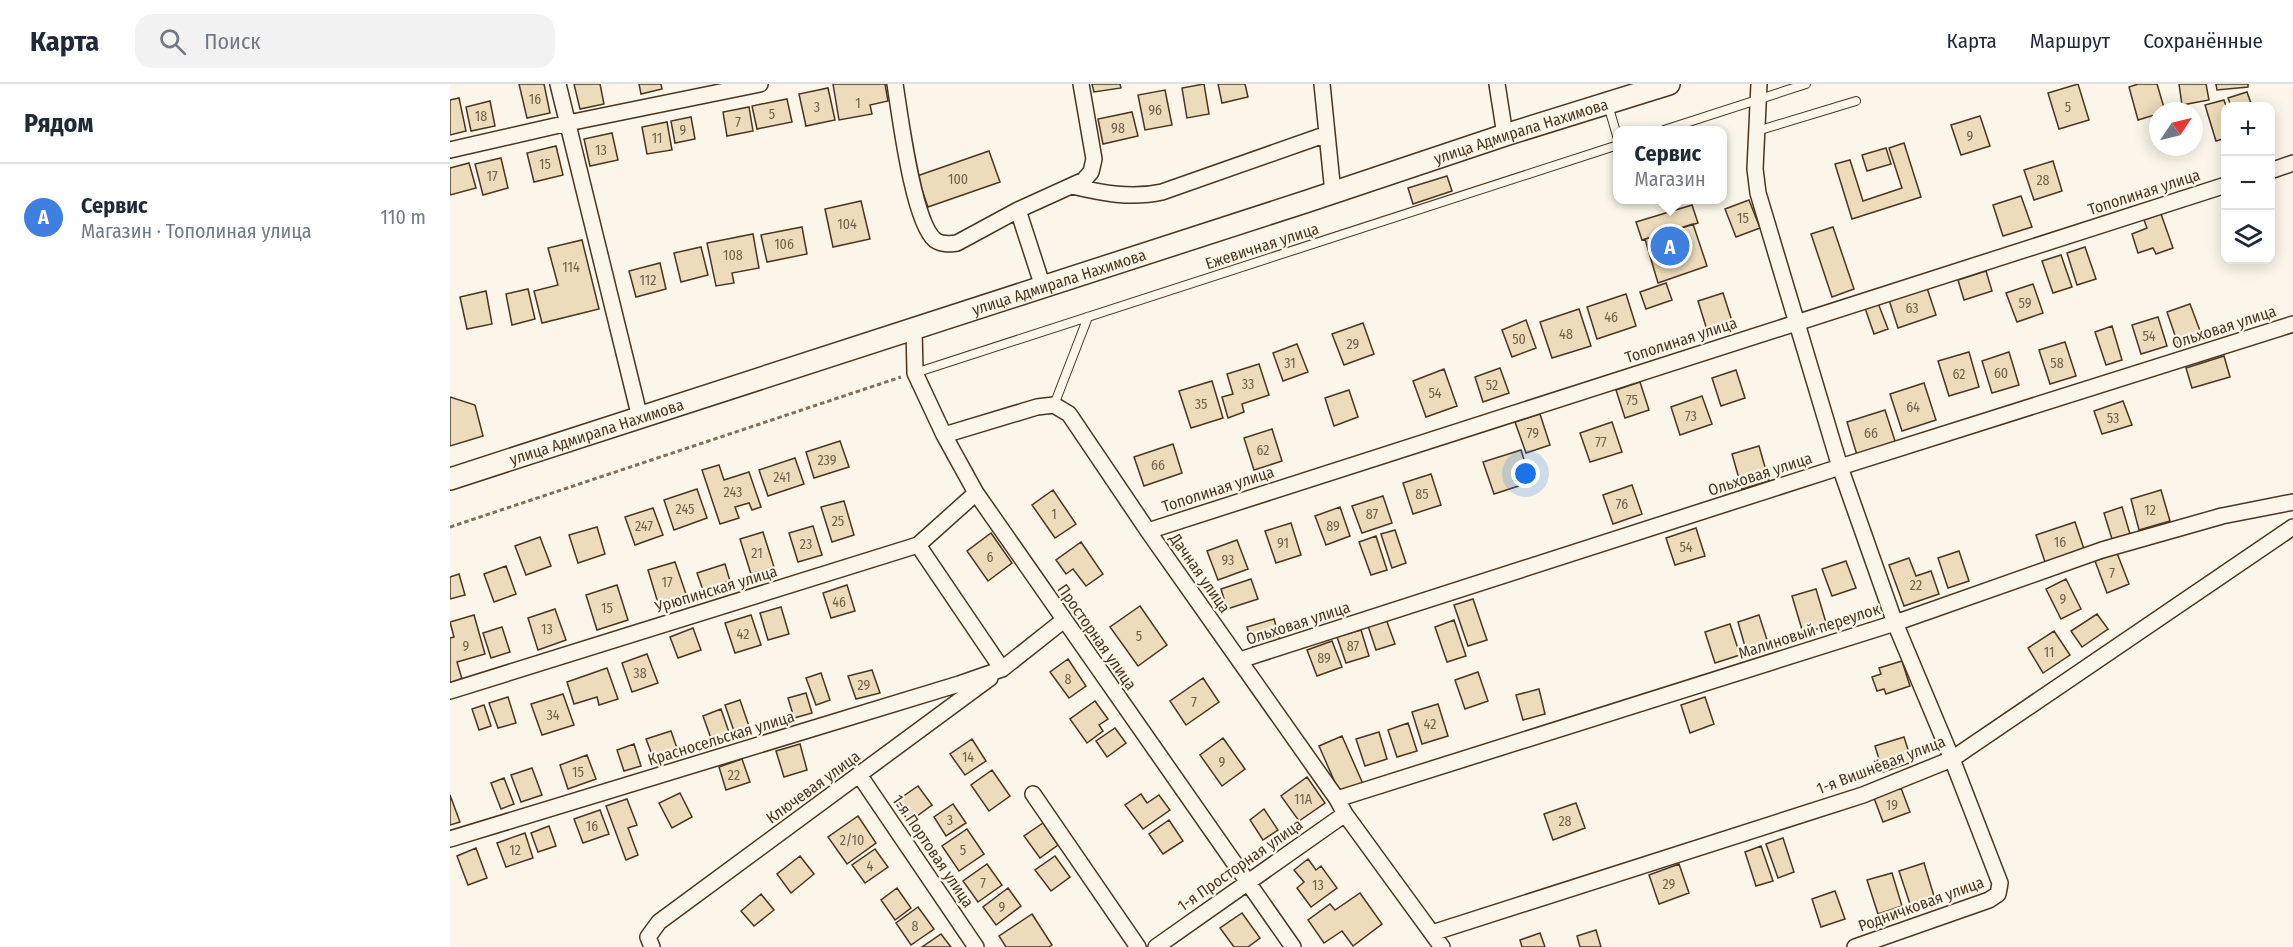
<!DOCTYPE html>
<html lang="ru">
<head>
<meta charset="utf-8">
<style>
  :root { --surface:#fff; --page:#f2f2f3; --text:#1f2937; --muted:#747a83; --line:#e0e1e3; --accent:#db2777 }
  body { margin:0; font-family:"Fira Sans Condensed",sans-serif; background:var(--page); color:var(--text) }
  .controls { position:absolute; right:18px; top:18px; display:grid; overflow:hidden; border-radius:12px; box-shadow:0 3px 15px #0003 }
  .controls button { width:54px; height:54px; display:grid; place-items:center; padding:0; border:0; border-bottom:2px solid var(--line); background:var(--surface); color:var(--text); font:30px sans-serif }
  .compass { position:absolute; left:1699px; top:18px; width:54px; height:54px; border-radius:50%; background:var(--surface); box-shadow:0 3px 15px #0003; rotate:55deg }
  .you { position:absolute; left:1076px; top:390px; width:21px; height:21px; margin:-15px; border:4px solid #fff; border-radius:50%; background:#1a73e8; box-shadow:0 0 0 9px #1a73e833 }
  .badge { display:grid; place-items:center; width:39px; height:39px; border-radius:50%; background:var(--accent); color:#fff; font-size:20px; font-weight:700 }
  .pin { position:absolute; translate:-50% -50%; border:3px solid #fff; box-shadow:0 2px 6px #0006 }
  .popup { position:absolute; left:1163px; top:42px; width:114px; height:78px; box-sizing:border-box; display:grid; place-content:center; border-radius:12px; background:var(--surface); filter:drop-shadow(0 2px 4px #0005); font-size:20px; white-space:nowrap; color:var(--muted) }
  .popup b { font-size:22px; color:var(--text) }
  .popup::after { content:''; position:absolute; left:50%; top:100%; margin-left:-12px; border:12px solid transparent; border-top-color:var(--surface) }
  .list { margin:0; padding:0; list-style:none }
  h2 { display:flex; justify-content:space-between; align-items:center; height:78px; margin:0; padding:0 24px; font-size:26px }
  h2 small { font-size:20px; font-weight:400; color:var(--muted) }
  .list li { display:grid; grid-template-columns:39px 1fr auto; gap:18px; align-items:center; box-sizing:border-box; height:108px; padding:0 24px; border-top:2px solid var(--line) }
  .list b { display:block; font-size:22px; white-space:nowrap }
  .list p { margin:0; font-size:20px; white-space:nowrap; color:var(--muted) }
  .list em { font-size:20px; font-style:normal; color:var(--muted) }
  .icon { flex:none; width:33px; height:33px; fill:none; stroke:currentColor; stroke-width:2; stroke-linecap:round; stroke-linejoin:round }
  .map { position:relative; flex:none; width:1843px; height:863px; overflow:hidden }
  header { display:flex; align-items:center; gap:36px; box-sizing:border-box; height:84px; padding:0 30px; background:var(--surface); border-bottom:2px solid var(--line) }
  header strong { font-size:28px }
  nav { display:flex; gap:33px; margin-inline-start:auto; font-size:21px }
  .search { width:420px; height:54px; background:var(--page); display:flex; align-items:center; gap:15px; box-sizing:border-box; padding:0 21px; border-radius:18px; color:var(--muted); font-size:22px }
  main { display:flex }
  aside { flex:1; background:var(--surface) }
  .map>svg:first-child { display:block }
</style>
</head>
<body>
<header>
<strong>Карта</strong>
<div class="search"><svg class="icon" aria-label="search" viewBox="0 0 24 24"><circle cx="10" cy="10" r="6"/><path d="M15 15l6 6"/></svg>Поиск</div>
<nav><a>Карта</a><a>Маршрут</a><a>Сохранённые</a></nav>
</header>
<main>
<aside>
<h2>Рядом<small></small></h2>
<ul class="list">
<li><span class="badge" style="background:#3f7fe0">A</span><div><b>Сервис</b><p>Магазин · Тополиная улица</p></div><em>110 m</em></li>
</ul>
</aside>
<div class="map">
<svg width="1843" height="863" viewBox="0 0 1843 863">
  <rect width="100%" height="100%" fill="#fbf6e9"/>
  <!-- building -->
  <path fill="#ecdcbc" stroke="#4a3520" stroke-width="1.5" d="M69 0H94L100 29 77 34Z
    M124 0H150L154 20 130 25Z
    M189 0H211L212 5 191 10Z
    M383 0H435L438 17 420 21 422 30 389 36Z
    M642 0H670L671 4 644 8Z
    M754 0 759 30 737 34 732 4Z
    M768 0H795L798 13 772 19Z
    M1628 0 1639 36 1609 45 1598 9Z
    M1688 0H1707L1715 27H1708V30L1688 36 1679 3Z
    M1729 0H1756L1759 16 1732 21Z
    M1766 0H1798V3L1767 6Z
    M378 4 385 36 356 42 349 10Z
    M715 6 722 41 695 46 688 11Z
    M1797 8 1802 22H1781L1778 14Z
    M9 14 16 47 0 51V16Z
    M337 15 342 38 307 45 302 22Z
    M1774 16 1776 22V54L1766 57 1755 21Z
    M40 17 45 42 21 47 16 23Z
    M299 23 303 47 277 52 273 28Z
    M682 28 688 52 653 60 648 35Z
    M1530 32 1540 62 1511 71 1501 41Z
    M241 33 245 55 225 59 221 37Z
    M217 38 222 66 197 70 192 43Z
    M162 49 168 76 140 82 134 55Z
    M1454 59 1471 113 1402 135 1385 80 1400 76 1413 117 1452 104 1439 64Z
    M106 62 113 91 84 98 77 69Z
    M1436 64 1441 80 1417 87 1412 71Z
    M539 67 550 98 478 123 467 92Z
    M51 74 58 104 33 111 25 80Z
    M1603 77 1612 107 1584 116 1574 86Z
    M19 79 26 104 0 111V84Z
    M997 92 1002 107 963 120 958 104Z
    M1571 112 1582 143 1553 152 1543 121Z
    M1299 116 1310 144 1286 153 1275 125Z
    M411 117 420 155 383 163 375 125Z
    M1242 121 1248 139 1192 156 1186 138Z
    M1711 130 1723 164 1706 170 1703 164 1688 169 1682 150 1697 144 1694 136Z
    M1243 140 1257 182 1208 199 1195 155Z
    M352 143 357 170 317 178 311 151Z
    M1383 143 1404 205 1382 213 1361 150Z
    M303 150 309 184 282 189 284 199 266 202 257 159Z
    M132 156 149 225 92 239 84 207 108 201 98 164Z
    M251 163 258 191 231 198 224 169Z
    M1635 163 1646 195 1627 201 1617 169Z
    M1611 171 1622 203 1603 209 1592 177Z
    M210 179 216 205 186 213 179 187Z
    M1536 187 1542 207 1514 216 1508 196Z
    M1216 199 1222 216 1196 225 1190 208Z
    M1583 200 1593 229 1567 238 1556 209Z
    M1477 204 1486 231 1448 244 1439 216Z
    M78 205 85 235 62 241 56 210Z
    M36 207 42 240 17 245 10 213Z
    M1273 209 1282 237 1257 246 1248 217Z
    M1176 210 1186 242 1147 255 1137 223Z
    M1428 219 1438 245 1424 250 1415 224Z
    M1740 220 1752 252 1728 260 1717 228Z
    M1129 225 1141 262 1102 274 1090 238Z
    M1708 233 1717 262 1691 270 1682 241Z
    M1076 236 1086 264 1062 273 1052 246Z
    M913 239 924 270 894 281 882 250Z
    M1662 242 1672 276 1656 281 1645 248Z
    M1615 258 1626 292 1600 300 1589 266Z
    M847 260 858 288 833 297 823 269Z
    M1519 268 1529 303 1499 312 1488 277Z
    M1559 268 1569 301 1542 309 1532 277Z
    M1774 272 1780 293 1742 304 1736 284Z
    M809 280 819 311 792 320 794 328 778 334 772 313 783 310 777 290Z
    M1050 284 1059 309 1033 318 1025 293Z
    M994 285 1007 322 976 333 963 297Z
    M1286 286 1295 314 1271 322 1262 294Z
    M762 297 773 334 741 344 729 307Z
    M1190 298 1199 326 1175 334 1166 306Z
    M1474 299 1486 336 1452 347 1440 310Z
    M899 306 908 333 884 342 875 314Z
    M1252 312 1262 340 1230 351 1221 323Z
    M0 313 25 321 33 352 0 362Z
    M1673 317 1682 341 1652 350 1644 327Z
    M1435 326 1446 360 1407 371 1397 338Z
    M1090 330 1100 361 1076 369 1065 338Z
    M1162 338 1172 368 1140 378 1130 349Z
    M822 345 832 377 804 386 794 354Z
    M390 357 399 383 364 394 356 368Z
    M723 360 732 389 694 402 684 373Z
    M1309 362 1319 397 1292 405 1282 370Z
    M1071 366 1081 398 1044 410 1033 378Z
    M345 374 354 400 318 412 309 386Z
    M269 381 274 396 299 388 311 423 302 426 299 419 285 423 289 434 270 440 252 386Z
    M981 390 991 421 963 430 953 399Z
    M1182 401 1192 430 1163 440 1153 411Z
    M247 405 257 434 224 446 214 416Z
    M603 406 626 440 605 454 582 421Z
    M1711 406 1720 437 1689 446 1681 415Z
    M933 412 942 439 912 449 902 422Z
    M394 417 404 451 382 458 371 423Z
    M890 423 900 452 876 461 865 432Z
    M1672 423 1680 450 1662 455 1654 429Z
    M203 424 213 451 185 461 175 433Z
    M1625 438 1634 465 1595 478 1586 451Z
    M841 439 851 471 826 479 815 447Z
    M363 442 372 471 348 478 339 449Z
    M147 443 155 470 128 479 119 451Z
    M1246 444 1255 472 1225 481 1216 454Z
    M945 446 956 479 942 484 931 450Z
    M313 448 324 483 301 490 290 455Z
    M541 449 562 479 538 497 517 467Z
    M926 452 937 486 921 491 909 458Z
    M90 453 101 482 76 491 65 462Z
    M787 456 798 485 768 496 757 467Z
    M631 458 653 490 636 502 623 485 616 490 606 476Z
    M1509 467 1519 497 1498 504 1488 474Z
    M1667 469 1679 500 1657 509 1645 477Z
    M1459 474 1466 492 1481 487 1489 510 1454 522 1439 481Z
    M1396 477 1406 504 1382 512 1372 485Z
    M225 478 236 510 208 519 198 486Z
    M275 480 280 497 253 506 247 489Z
    M56 482 66 510 44 518 34 490Z
    M9 490 15 511 0 515V493Z
    M801 495 808 515 777 525 771 505Z
    M1616 495 1631 525 1611 535 1596 505Z
    M167 501 178 536 147 546 136 511Z
    M397 501 405 527 381 534 373 509Z
    M1366 505 1377 542 1353 549 1342 512Z
    M1023 515 1037 556 1018 562 1004 521Z
    M690 522 717 561 688 582 660 543Z
    M331 523 339 550 318 556 310 529Z
    M105 525 116 556 88 566 78 534Z
    M1647 530 1658 545 1632 563 1621 547Z
    M24 531 35 570 7 578 12 595 0 599V554L4 553 0 538Z
    M301 531 311 561 285 569 275 539Z
    M1309 531 1318 559 1296 566 1288 538Z
    M824 535 830 556 803 564 797 543Z
    M936 535 945 560 926 566 918 542Z
    M1004 536 1016 572 997 578 985 543Z
    M1280 540 1290 571 1265 579 1255 548Z
    M52 543 60 568 41 574 33 549Z
    M243 544 251 566 228 574 220 553Z
    M911 546 919 572 896 579 887 553Z
    M1604 547 1620 571 1593 589 1578 564Z
    M882 557 892 583 867 592 857 566Z
    M197 570 208 599 182 608 172 579Z
    M618 575 636 602 619 614 600 588Z
    M1452 577 1460 602 1436 610 1434 605 1427 607 1422 593 1431 590 1429 584Z
    M157 584 168 615 149 621 147 613 124 620 117 598Z
    M422 586 430 609 406 615 398 592Z
    M1028 588 1038 617 1015 625 1005 596Z
    M371 589 380 616 366 621 356 594Z
    M753 594 769 618 736 641 720 617Z
    M1089 605 1095 630 1073 636 1066 611Z
    M356 609 362 629 344 634 338 614Z
    M113 610 124 641 92 651 81 620Z
    M58 613 66 639 48 644 39 619Z
    M1255 613 1264 640 1240 649 1231 621Z
    M290 616 300 645 285 650 275 621Z
    M645 617 658 635 649 641 653 647 637 659 620 635Z
    M988 620 998 652 972 660 962 628Z
    M34 621 41 642 29 646 22 625Z
    M271 625 281 654 263 660 253 632Z
    M958 639 967 667 947 673 938 646Z
    M665 644 676 659 657 673 646 657Z
    M221 647 229 670 205 678 196 655Z
    M929 648 937 675 915 682 906 655Z
    M892 652 913 700 890 710 869 662Z
    M1454 653 1462 678 1433 688 1425 662Z
    M773 654 795 685 772 702 750 671Z
    M522 655 536 677 515 691 500 670Z
    M184 660 191 682 174 687 167 666Z
    M350 660 357 686 334 693 326 667Z
    M137 671 146 695 118 705 110 681Z
    M292 675 300 698 276 706 269 683Z
    M82 684 92 711 71 718 61 691Z
    M542 686 560 712 539 727 521 701Z
    M857 693 875 719 849 737 831 712Z
    M54 694 64 720 51 725 41 699Z
    M468 702 482 721 459 738 445 718Z
    M1451 704 1460 728 1433 738 1424 714Z
    M230 709 242 733 222 744 209 719Z
    M691 710 697 719 709 711 720 726 693 745 675 721Z
    M0 711 10 738 0 741Z
    M177 715 187 741 178 744 188 771 176 776 156 722Z
    M1126 719 1135 744 1103 756 1094 730Z
    M503 720 516 739 496 752 484 733Z
    M814 725 828 746 813 756 800 736Z
    M150 726 159 750 133 759 124 735Z
    M408 732 426 759 397 780 378 753Z
    M719 736 733 757 713 770 699 750Z
    M593 739 608 761 590 774 574 752Z
    M99 742 106 762 88 768 81 749Z
    M517 745 534 770 509 787 492 762Z
    M75 749 83 774 56 783 47 759Z
    M1333 754 1344 788 1328 794 1316 760Z
    M1311 762 1323 797 1306 802 1295 768Z
    M26 764 37 794 18 801 7 772Z
    M425 765 438 783 415 799 402 781Z
    M350 772 364 790 341 809 327 790Z
    M605 772 620 793 601 807 585 786Z
    M858 775 866 786 871 782 887 804 861 823 847 804 854 798 844 786Z
    M1474 779 1484 812 1460 820 1449 787Z
    M537 780 552 801 528 818 513 797Z
    M1229 780 1239 809 1209 820 1199 791Z
    M1442 789 1452 822 1428 830 1417 796Z
    M447 804 461 824 445 836 431 816Z
    M558 804 571 822 546 841 533 823Z
    M1385 807 1395 835 1371 843 1362 815Z
    M910 809 932 840 903 862 892 847 874 859 858 836 880 820 885 826Z
    M311 810 324 826 304 842 291 827Z
    M468 823 484 845 461 861 446 839Z
    M792 829 810 854 798 863H784L770 844Z
    M582 830 602 861 599 863H556L549 852Z
    M1146 846 1151 863H1130L1127 852Z
    M1090 849 1095 863H1072L1070 856Z
    M491 850 501 863H472Z"/>
  <g fill="none" stroke-linecap="round" stroke-linejoin="round">
    <defs>
      <path id="service" d="M1158 21 1168 55
        M1214 46 1356 0
        M1307 47 1406 17
        M465 289 1168 61
        M604 321 638 233"/>
      <path id="minor" d="M108 0 190 334
        M445 0C450 31 463 138 485 156 492 161 500 160 507 159L568 126 634 96 641 88 644 75 631 0
        M872 0 883 109
        M1047 0 1055 51
        M1309 0 1305 85 1308 109 1390 383 1445 539 1502 675 1550 799 1548 810 1539 816 1405 863
        M0 66 118 39 310 0
        M1820 87 1843 79
        M622 102C652 109 681 115 712 108L877 50
        M568 126 593 203
        M464 244 465 289 494 351 526 409 843 863
        M494 351 587 323 604 321 619 330 698 447 887 715 895 730 992 863
        M698 447 1776 101
        M468 461 552 585 614 536
        M790 576 1390 383 1843 240
        M0 607 468 461 526 409
        M410 692 526 863
        M583 710 688 863
        M887 715 1445 539 1652 466 1772 432 1843 418
        M0 755 509 600 552 585
        M982 849 1413 711 1502 675 1843 443
        M202 863 198 853 209 838 540 594
        M706 863 895 730"/>
      <g id="secondary">
        <path id="s1" d="M0 395 858 117 1055 51 1219 0"/>
      </g>
    </defs>
    <!-- service casing -->
    <use href="#service" stroke="#4a3520" stroke-width="10"/>
    <!-- minor casing -->
    <use href="#minor" stroke="#4a3520" stroke-width="18"/>
    <!-- secondary casing -->
    <use href="#secondary" stroke="#4a3520" stroke-width="24"/>
    <!-- path -->
    <path stroke="#7f6f5c" stroke-width="3" stroke-dasharray="4.5 3" stroke-linecap="butt" d="M0 443 451 293"/>
    <!-- service -->
    <use href="#service" stroke="#fbf6e9" stroke-width="8"/>
    <!-- minor -->
    <use href="#minor" stroke="#fbf6e9" stroke-width="15"/>
    <!-- secondary -->
    <use href="#secondary" stroke="#fbf6e9" stroke-width="21"/>
  </g>
  <g text-anchor="middle" dominant-baseline="central" stroke-width="4.5" stroke-linejoin="round" paint-order="stroke">
    <!-- number labels -->
    <g font-size="14" fill="#725f47">
      <text x="85" y="15">16</text>
      <text x="408" y="19">1</text>
      <text x="367" y="23">3</text>
      <text x="1618" y="23">5</text>
      <text x="705" y="26">96</text>
      <text x="322" y="30">5</text>
      <text x="31" y="32">18</text>
      <text x="288" y="38">7</text>
      <text x="668" y="44">98</text>
      <text x="233" y="46">9</text>
      <text x="1520" y="52">9</text>
      <text x="207" y="54">11</text>
      <text x="151" y="66">13</text>
      <text x="95" y="80">15</text>
      <text x="42" y="92">17</text>
      <text x="508" y="95">100</text>
      <text x="1593" y="96">28</text>
      <text x="1293" y="134">15</text>
      <text x="397" y="140">104</text>
      <text x="334" y="160">106</text>
      <text x="283" y="171">108</text>
      <text x="121" y="183">114</text>
      <text x="198" y="196">112</text>
      <text x="1575" y="219">59</text>
      <text x="1462" y="224">63</text>
      <text x="1161" y="233">46</text>
      <text x="1116" y="250">48</text>
      <text x="1699" y="252">54</text>
      <text x="1069" y="255">50</text>
      <text x="903" y="260">29</text>
      <text x="840" y="279">31</text>
      <text x="1607" y="279">58</text>
      <text x="1551" y="289">60</text>
      <text x="1509" y="290">62</text>
      <text x="798" y="300">33</text>
      <text x="1042" y="301">52</text>
      <text x="985" y="309">54</text>
      <text x="1182" y="316">75</text>
      <text x="751" y="320">35</text>
      <text x="1463" y="323">64</text>
      <text x="1241" y="332">73</text>
      <text x="1663" y="334">53</text>
      <text x="1083" y="349">79</text>
      <text x="1421" y="349">66</text>
      <text x="1151" y="358">77</text>
      <text x="813" y="366">62</text>
      <text x="377" y="376">239</text>
      <text x="708" y="381">66</text>
      <text x="332" y="393">241</text>
      <text x="283" y="408">243</text>
      <text x="972" y="410">85</text>
      <text x="1172" y="420">76</text>
      <text x="235" y="425">245</text>
      <text x="1700" y="426">12</text>
      <text x="604" y="430">1</text>
      <text x="922" y="430">87</text>
      <text x="388" y="437">25</text>
      <text x="194" y="442">247</text>
      <text x="883" y="442">89</text>
      <text x="1610" y="458">16</text>
      <text x="833" y="459">91</text>
      <text x="356" y="460">23</text>
      <text x="1236" y="463">54</text>
      <text x="307" y="469">21</text>
      <text x="540" y="473">6</text>
      <text x="778" y="476">93</text>
      <text x="1662" y="489">7</text>
      <text x="217" y="498">17</text>
      <text x="1466" y="501">22</text>
      <text x="1613" y="515">9</text>
      <text x="389" y="518">46</text>
      <text x="157" y="524">15</text>
      <text x="97" y="545">13</text>
      <text x="293" y="550">42</text>
      <text x="689" y="552">5</text>
      <text x="16" y="562">9</text>
      <text x="903" y="562">87</text>
      <text x="1599" y="568">11</text>
      <text x="874" y="574">89</text>
      <text x="190" y="589">38</text>
      <text x="618" y="595">8</text>
      <text x="414" y="601">29</text>
      <text x="744" y="618">7</text>
      <text x="103" y="631">34</text>
      <text x="980" y="640">42</text>
      <text x="518" y="673">14</text>
      <text x="772" y="678">9</text>
      <text x="128" y="688">15</text>
      <text x="284" y="691">22</text>
      <text x="853" y="715">11А</text>
      <text x="1442" y="721">19</text>
      <text x="500" y="736">3</text>
      <text x="1115" y="737">28</text>
      <text x="142" y="742">16</text>
      <text x="402" y="756">2/10</text>
      <text x="65" y="766">12</text>
      <text x="513" y="766">5</text>
      <text x="420" y="782">4</text>
      <text x="533" y="799">7</text>
      <text x="1219" y="800">29</text>
      <text x="868" y="801">13</text>
      <text x="552" y="823">9</text>
      <text x="465" y="842">8</text>
    </g>
    <!-- street labels -->
    <g font-size="16" fill="#4a3520" stroke="#fbf6e9">
      <text stroke="none"><textPath href="#s1" startOffset="1126">улица Адмирала Нахимова</textPath></text>
      <text transform="translate(1694 108) rotate(-18)">Тополиная улица</text>
      <text transform="translate(812 162) rotate(-18)">Ежевичная улица</text>
      <text stroke="none"><textPath href="#s1" startOffset="640">улица Адмирала Нахимова</textPath></text>
      <text transform="translate(1774 243) rotate(-18)">Ольховая улица</text>
      <text transform="translate(1231 256) rotate(-18)">Тополиная улица</text>
      <text stroke="none"><textPath href="#s1" startOffset="154">улица Адмирала Нахимова</textPath></text>
      <text transform="translate(1310 390) rotate(-18)">Ольховая улица</text>
      <text transform="translate(768 405) rotate(-18)">Тополиная улица</text>
      <text transform="translate(750 489) rotate(55)">Дачная улица</text>
      <text transform="translate(266 505) rotate(-17)">Урюпинская улица</text>
      <text transform="translate(848 539) rotate(-18)">Ольховая улица</text>
      <text transform="translate(1359 547) rotate(-18)">Малиновый переулок</text>
      <text transform="translate(647 553) rotate(55)">Просторная улица</text>
      <text transform="translate(271 654) rotate(-17)">Красносельская улица</text>
      <text transform="translate(1431 681) rotate(-21)">1-я Вишнёвая улица</text>
      <text transform="translate(363 703) rotate(-36)">Ключевая улица</text>
      <text transform="translate(483 767) rotate(56)">1-я Портовая улица</text>
      <text transform="translate(790 781) rotate(-35)">1-я Просторная улица</text>
      <text transform="translate(1471 820) rotate(-20)">Родничковая улица</text>
    </g>
  </g>
</svg>
<div class="controls">
<button>+</button>
<button>−</button>
<button><svg class="icon" aria-label="layers" viewBox="0 0 24 24"><path d="M12 4l9 5-9 5-9-5zM3 14l9 5 9-5"/></svg></button>
</div>
<svg class="compass" viewBox="-18 -18 36 36"><path d="M0-13l5 13h-10z" fill="#e53935"/><path d="M0 13l5-13h-10z" fill="#747a83"/></svg>
<div class="you"></div>
<div class="pin badge" style="left:1220px;top:162px;background:#3f7fe0">A</div>
<div class="popup"><b>Сервис</b>Магазин</div>
</div>
</main>
</body>
</html>
